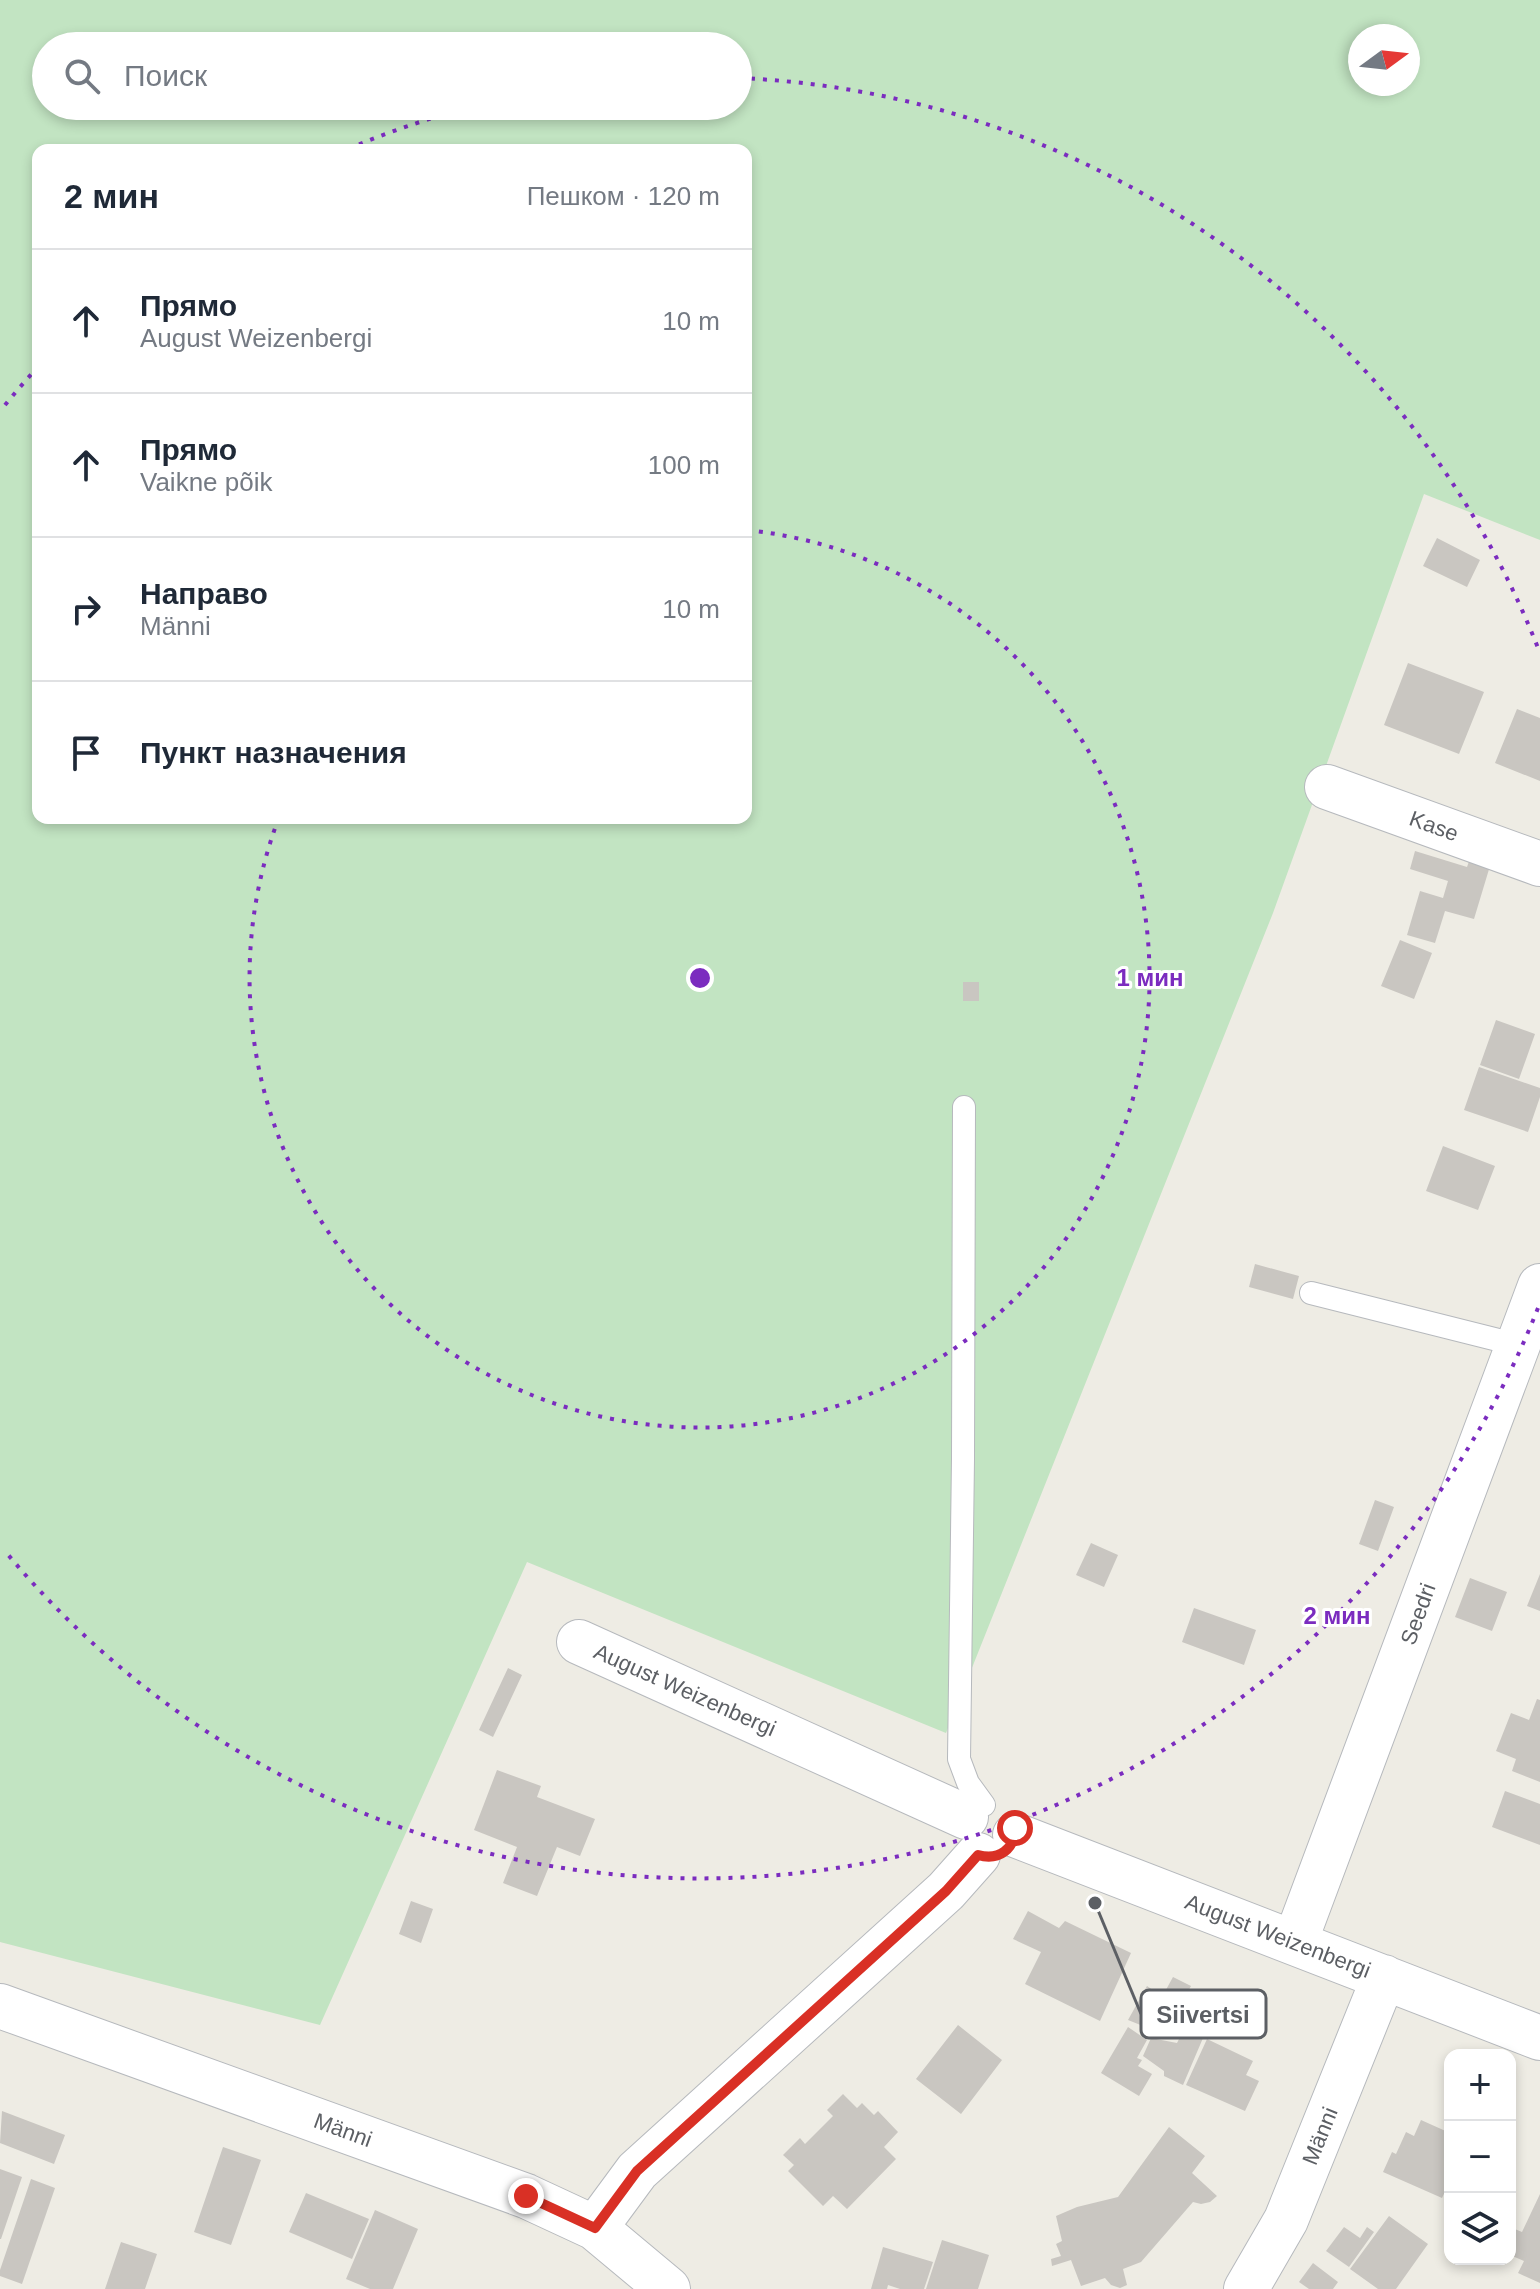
<!DOCTYPE html>
<html lang="ru">
<head>
<meta charset="utf-8">
<style>
  :root { --surface:#fff; --page:#f6f6f7; --text:#1f2937; --muted:#747a83; --line:#e0e1e3 }
  body { margin:0; font-family:Helvetica,sans-serif; background:var(--page); color:var(--text) }
  .controls { position:absolute; right:24px; bottom:24px; display:grid; overflow:hidden; border-radius:16px; box-shadow:0 4px 12px #0003 }
  .controls button { width:72px; height:72px; display:grid; place-items:center; padding:0; border:0; border-bottom:2px solid var(--line); background:var(--surface); color:var(--text); font:40px sans-serif }
  .compass { position:absolute; left:1348px; top:24px; width:72px; height:72px; border-radius:50%; background:var(--surface); box-shadow:0 4px 12px #0003; rotate:75deg }
  .stop { position:absolute; width:24px; height:24px; margin:-18px; border:6px solid #d93025; border-radius:50%; background:#fff }
  .stop.end { background:#d93025; border-color:#fff; box-shadow:0 2px 8px #0008 }
  .list { margin:0; padding:0; list-style:none }
  h2 { display:flex; justify-content:space-between; align-items:center; height:104px; margin:0; padding:0 32px; font-size:34px }
  h2 small { font-size:26px; font-weight:400; color:var(--muted) }
  .list li { display:grid; grid-template-columns:52px 1fr auto; gap:24px; align-items:center; box-sizing:border-box; height:144px; padding:0 32px; border-top:2px solid var(--line) }
  .list b { display:block; font-size:30px; white-space:nowrap }
  .list p { margin:0; font-size:26px; white-space:nowrap; color:var(--muted) }
  .list em { font-size:26px; font-style:normal; color:var(--muted) }
  .icon { flex:none; width:44px; height:44px; fill:none; stroke:currentColor; stroke-width:2; stroke-linecap:round; stroke-linejoin:round }
  .map { position:relative; flex:none; width:1540px; height:2289px; overflow:hidden }
  .search { position:absolute; background:var(--surface); box-shadow:0 4px 12px #0003; left:32px; top:32px; width:720px; height:88px; display:flex; align-items:center; gap:20px; box-sizing:border-box; padding:0 28px; border-radius:44px; color:var(--muted); font-size:30px }
  .panel { position:absolute; background:var(--surface); box-shadow:0 4px 12px #0003; left:32px; top:144px; width:720px; height:680px; border-radius:16px }
  .map>svg:first-child { display:block }
</style>
</head>
<body>
<div class="map">
<svg width="1540" height="2289" viewBox="0 0 1540 2289">
  <rect width="100%" height="100%" fill="#eeece4"/>
  <!-- green -->
  <path fill="#c2e4c2" fill-rule="evenodd" d="M0 0H1540V540L1424 494 1273 913 946 1733 527 1562 320 2025 0 1942ZM1360 36H1408V84H1360ZM46 46H738V106H46ZM38 150H746V818H38Z"/>
  <!-- building -->
  <path fill="#c9c6c1" d="M1437 538 1480 560 1467 587 1423 566Z
    M1408 663 1484 692 1459 754 1384 725Z
    M1517 709 1540 718V781L1495 763Z
    M1473 850 1493 856 1474 919 1445 911 1435 943 1407 935 1420 891 1443 898 1448 881 1410 869 1415 851 1467 867Z
    M1400 940 1432 953 1414 999 1381 986Z
    M963 982H979V1001H963Z
    M1496 1020 1535 1034 1519 1079 1480 1065Z
    M1479 1067 1540 1088V1097L1528 1132 1464 1110Z
    M1443 1146 1495 1166 1478 1210 1426 1191Z
    M1255 1264 1299 1276 1293 1299 1249 1287Z
    M1375 1500 1394 1507 1378 1551 1359 1544Z
    M1091 1543 1118 1555 1104 1587 1076 1575Z
    M1540 1574V1611L1527 1606Z
    M1470 1578 1507 1592 1492 1631 1455 1617Z
    M1194 1608 1256 1630 1244 1665 1182 1642Z
    M508 1668 522 1675 493 1737 479 1730Z
    M1537 1699 1540 1700V1782L1512 1771 1516 1759 1496 1751 1511 1713 1529 1720Z
    M497 1770 541 1786 537 1797 595 1819 580 1856 557 1847 537 1896 503 1883 517 1847 474 1830Z
    M1505 1791 1540 1804V1845L1492 1827Z
    M411 1901 433 1909 421 1943 399 1934Z
    M1028 1911 1059 1928 1065 1921 1131 1953 1100 2021 1025 1984 1041 1952 1013 1939Z
    M1173 1977 1191 1986 1174 2017 1156 2008Z
    M1147 1986 1160 1995 1143 2026 1128 2020Z
    M958 2025 1002 2060 961 2114 916 2079Z
    M1128 2027 1147 2040 1137 2058 1142 2060 1138 2066 1152 2074 1139 2096 1101 2073Z
    M1184 2029 1203 2038 1183 2085 1164 2076V2071L1143 2056 1151 2038 1177 2043Z
    M1207 2039 1253 2061 1246 2075 1259 2081 1245 2111 1186 2085Z
    M843 2094 857 2108 862 2103 874 2115 878 2111 898 2132 884 2147 896 2159 847 2209 833 2196 823 2206 788 2171 794 2165 783 2155 800 2138 805 2144 833 2116 827 2110Z
    M2 2111 65 2135 54 2164 0 2143Z
    M1421 2120 1450 2133V2181L1442 2198 1383 2172 1392 2152 1396 2154 1406 2132 1414 2136Z
    M1169 2127 1205 2156 1192 2173 1217 2196 1210 2202 1201 2204 1193 2202 1141 2262 1123 2269 1127 2285 1120 2288 1111 2285 1105 2278 1081 2286 1071 2260 1052 2266 1051 2259 1061 2256 1056 2244 1062 2241 1056 2216 1077 2207 1118 2197Z
    M223 2147 261 2160 231 2245 194 2232Z
    M0 2169 22 2177 1 2239H0Z
    M31 2179 55 2188 22 2284 0 2276V2270Z
    M306 2193 369 2219 352 2259 289 2232Z
    M1540 2194V2283L1518 2273 1524 2261 1510 2255V2227L1522 2232Z
    M375 2210 418 2229 393 2289H370L346 2279Z
    M1389 2216 1428 2244 1396 2289H1378L1350 2269Z
    M1344 2227 1360 2238 1367 2227 1374 2232 1349 2267 1326 2251Z
    M942 2240 989 2255 978 2289H926Z
    M121 2242 157 2254 145 2289H105Z
    M883 2247 933 2262 924 2289H900L888 2285 887 2289H871Z
    M1313 2263 1338 2282 1333 2289H1309L1299 2282Z"/>
  <g fill="none" stroke-linecap="round" stroke-linejoin="round">
    <defs>
      <path id="lane" d="M964 1107 963 1459 959 1759 968 1783 984 1805
        M1311 1293 1518 1345"/>
      <path id="street" d="M1327 787 1540 864
        M579 1642 966 1817
        M1015 1835 1540 2038
        M1295 1942 1540 1286
        M0 2006 526 2196 595 2228 668 2289
        M595 2228 637 2171 946 1891 978 1855
        M1246 2289 1286 2220 1384 1977"/>
    </defs>
    <!-- lane casing -->
    <use href="#lane" stroke="#b6b9bd" stroke-width="24"/>
    <!-- street casing -->
    <use href="#street" stroke="#b6b9bd" stroke-width="46"/>
    <!-- lane -->
    <use href="#lane" stroke="#fff" stroke-width="22"/>
    <!-- street -->
    <use href="#street" stroke="#fff" stroke-width="44"/>
  </g>
  <g fill="none" stroke-linecap="round" stroke-linejoin="round">
    <!-- route -->
    <path stroke="#d93025" stroke-width="10" d="M526 2196 595 2228 637 2171 946 1891 978 1855C999 1861 1015 1849 1015 1828"/>
  </g>
  <!-- distance rings -->
  <g fill="none" stroke="#7b2cbf" stroke-width="4" stroke-dasharray="4 8">
    <path d="M747 530A450 450 0 1 1 278 820"/>
    <path d="M1538 1308A901 901 0 0 1 5 1551M5 405A901 901 0 0 1 36 369M348 149A901 901 0 0 1 467 108M739 78A901 901 0 0 1 1538 648"/>
  </g>
  <g text-anchor="middle" dominant-baseline="central" stroke-width="6" stroke-linejoin="round" paint-order="stroke">
    <!-- street labels -->
    <g font-size="22" fill="#5c5f64" stroke="#fff">
      <text transform="translate(1434 826) rotate(20)">Kase</text>
      <text transform="translate(1418 1614) rotate(-70)">Seedri</text>
      <text transform="translate(685 1690) rotate(24)">August Weizenbergi</text>
      <text transform="translate(1278 1936) rotate(21)">August Weizenbergi</text>
      <text transform="translate(343 2130) rotate(20)">Männi</text>
      <text transform="translate(1320 2136) rotate(-68)">Männi</text>
    </g>
  </g>
  <circle cx="700" cy="978" r="12" fill="#7b2cbf" stroke="#fff" stroke-width="4"/>
  <g font-size="24" text-anchor="middle" font-weight="bold" fill="#7b2cbf" stroke="#fff" stroke-width="6" stroke-linejoin="round" paint-order="stroke">
    <text x="1150" y="986">1 мин</text>
    <text x="1337" y="1624">2 мин</text>
  </g>
  <!-- callouts -->
  <path fill="none" stroke="#5c5f64" stroke-width="3" d="M1095 1903L1141 2014"/>
  <circle fill="#5c5f64" stroke="#fff" stroke-width="3" cx="1095" cy="1903" r="8"/>
  <rect fill="#fff" stroke="#5c5f64" stroke-width="3" x="1141" y="1990" width="125" height="48" rx="8"/>
  <g font-size="24" text-anchor="middle" font-weight="bold" fill="#5c5f64">
    <text x="1203" y="2023">Siivertsi</text>
  </g>
</svg>
<div class="controls">
<button>+</button>
<button>−</button>
<button><svg class="icon" aria-label="layers" viewBox="0 0 24 24"><path d="M12 4l9 5-9 5-9-5zM3 14l9 5 9-5"/></svg></button>
</div>
<svg class="compass" viewBox="-18 -18 36 36"><path d="M0-13l5 13h-10z" fill="#e53935"/><path d="M0 13l5-13h-10z" fill="#747a83"/></svg>
<div class="stop" style="left:1015px;top:1828px"></div>
<div class="stop end" style="left:526px;top:2196px"></div>
<div class="search"><svg class="icon" aria-label="search" viewBox="0 0 24 24"><circle cx="10" cy="10" r="6"/><path d="M15 15l6 6"/></svg>Поиск</div>
<section class="panel">
<h2>2 мин<small>Пешком · 120 m</small></h2>
<ul class="list">
<li><svg class="icon" aria-label="ahead" viewBox="0 0 24 24"><path d="M12 20V5M6 11l6-6 6 6"/></svg><div><b>Прямо</b><p>August Weizenbergi</p></div><em>10 m</em></li>
<li><svg class="icon" aria-label="ahead" viewBox="0 0 24 24"><path d="M12 20V5M6 11l6-6 6 6"/></svg><div><b>Прямо</b><p>Vaikne põik</p></div><em>100 m</em></li>
<li><svg class="icon" aria-label="right" viewBox="0 0 24 24"><path d="M7 20v-9h11M14 6l5 5-5 5"/></svg><div><b>Направо</b><p>Männi</p></div><em>10 m</em></li>
<li><svg class="icon" aria-label="arrive" viewBox="0 0 24 24"><path d="M6 21V4h12l-3 4 3 4H6"/></svg><div><b>Пункт назначения</b></div></li>
</ul>
</section>
</div>
</body>
</html>
